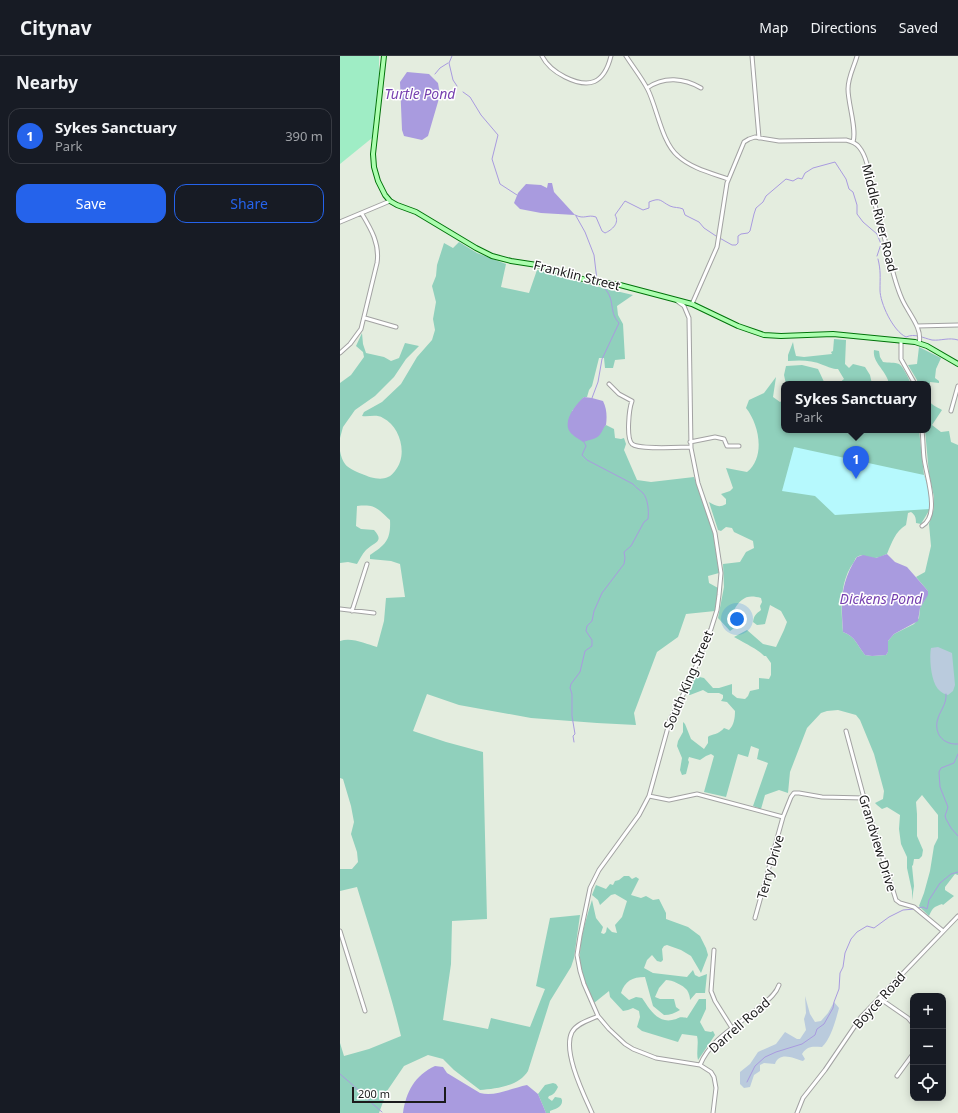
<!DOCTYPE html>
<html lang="en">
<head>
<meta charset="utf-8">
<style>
  :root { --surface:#171b24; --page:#242831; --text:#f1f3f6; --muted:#9ea1a6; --line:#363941; --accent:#2563eb }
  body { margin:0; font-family:"Noto Sans",sans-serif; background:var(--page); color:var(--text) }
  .controls { position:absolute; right:12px; bottom:12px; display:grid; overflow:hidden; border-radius:8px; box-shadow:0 2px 10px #0003 }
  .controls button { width:36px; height:36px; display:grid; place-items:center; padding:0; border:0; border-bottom:1px solid var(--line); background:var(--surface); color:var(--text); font:20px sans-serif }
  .scale { position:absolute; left:12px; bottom:10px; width:94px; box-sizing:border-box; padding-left:4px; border:2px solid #1b1b1b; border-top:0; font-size:11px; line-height:14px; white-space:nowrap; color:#1b1b1b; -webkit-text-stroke:3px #fff; paint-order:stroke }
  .you { position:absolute; left:397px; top:563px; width:14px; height:14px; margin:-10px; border:3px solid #fff; border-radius:50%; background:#1a73e8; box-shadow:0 0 0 6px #1a73e833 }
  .badge { display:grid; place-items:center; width:26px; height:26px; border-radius:50%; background:var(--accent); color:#fff; font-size:13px; font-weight:700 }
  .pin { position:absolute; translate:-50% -33px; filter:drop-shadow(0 1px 2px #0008) }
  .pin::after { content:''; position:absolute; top:21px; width:14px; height:12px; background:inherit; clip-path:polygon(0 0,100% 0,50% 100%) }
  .popup { position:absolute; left:441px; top:325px; width:150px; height:52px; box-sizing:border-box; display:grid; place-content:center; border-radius:8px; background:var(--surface); filter:drop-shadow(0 1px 3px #0005); font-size:13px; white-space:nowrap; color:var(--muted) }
  .popup b { font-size:15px; color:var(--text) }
  .popup::after { content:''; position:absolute; left:50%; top:100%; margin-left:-8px; border:8px solid transparent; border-top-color:var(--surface) }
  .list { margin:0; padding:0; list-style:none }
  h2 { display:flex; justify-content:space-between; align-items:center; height:52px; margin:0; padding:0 16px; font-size:17px }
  h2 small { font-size:13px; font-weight:400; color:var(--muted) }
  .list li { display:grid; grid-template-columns:26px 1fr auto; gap:12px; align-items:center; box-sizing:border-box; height:56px; margin:0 8px 8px; padding:0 8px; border:1px solid var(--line); border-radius:12px }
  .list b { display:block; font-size:15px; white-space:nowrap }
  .list p { margin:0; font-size:13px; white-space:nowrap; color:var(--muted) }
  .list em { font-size:13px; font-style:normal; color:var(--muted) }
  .actions { display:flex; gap:8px; padding:12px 16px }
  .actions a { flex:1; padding:9px 0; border:1px solid var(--accent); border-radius:12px; text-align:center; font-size:14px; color:var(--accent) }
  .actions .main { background:var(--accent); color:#fff }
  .icon { flex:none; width:22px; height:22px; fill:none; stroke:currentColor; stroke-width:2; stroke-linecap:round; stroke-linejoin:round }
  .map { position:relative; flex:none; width:618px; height:1057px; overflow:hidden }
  header { display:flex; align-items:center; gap:24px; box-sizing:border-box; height:56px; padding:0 20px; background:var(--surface); border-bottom:1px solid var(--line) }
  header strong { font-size:19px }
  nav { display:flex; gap:22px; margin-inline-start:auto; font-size:14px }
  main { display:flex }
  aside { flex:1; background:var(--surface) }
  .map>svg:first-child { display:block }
</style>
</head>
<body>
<header>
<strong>Citynav</strong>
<nav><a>Map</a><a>Directions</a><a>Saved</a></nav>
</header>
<main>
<aside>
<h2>Nearby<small></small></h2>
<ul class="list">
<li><span class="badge">1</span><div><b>Sykes Sanctuary</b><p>Park</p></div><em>390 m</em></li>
</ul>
<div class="actions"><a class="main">Save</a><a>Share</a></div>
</aside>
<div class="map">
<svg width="618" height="1057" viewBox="0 0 618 1057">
  <rect width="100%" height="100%" fill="#e4eddf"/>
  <!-- grass -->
  <path fill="#9fedc5" d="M0 0H39V18L32 82 0 108Z"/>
  <!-- forest -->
  <path fill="#90d0bc" d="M119 186 137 197 166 208 161 231 189 237 197 214 263 232 293 239 277 250 278 259 283 268 285 303 275 304 273 312H265L264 302H259L252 330 249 334 247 341H244L232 355 262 372 266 369 274 373 275 382 281 383 284 382 286 388 284 394 297 424 311 426 354 421 372 470 379 517 368 520 369 527 378 532 375 555 346 558 338 581 317 596 294 657 296 669 257 667 191 662 119 649 87 638 73 675 106 686 143 696 147 863 112 865 111 908 103 964 148 973 151 962 190 971 205 933 196 930 210 862 240 859 234 902 231 911 210 945 188 1015C179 1030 156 1033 140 1034L114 1014 103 1003 88 999 64 1010 47 1035 39 1057H0V987L4 1000 29 993 61 980C49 930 32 881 17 831L0 835V813H12L18 806 17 796 11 778 14 766 11 750 3 723 0 722V585C12 581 26 588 37 591L44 565 46 542 65 541 60 508 51 505 30 503V499C46 489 51 483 50 464 37 452 35 448 17 450L16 470 21 473 34 474C45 486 34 486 26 494 22 498 20 503 17 508L8 506 0 507V395C3 410 8 412 22 418 29 421 40 425 48 421 51 420 53 417 55 415 68 400 61 371 43 362 37 358 29 361 22 360L24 356 42 346 61 328 77 301 92 284 95 274 93 263 96 246 92 230 96 220 97 209 104 187 113 192Z
    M22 277 23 288 26 297 44 301 51 305 59 302 65 287 79 290 66 303 54 321 35 340 15 354 3 371 0 382V327L11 319 24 301 23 296 16 290Z
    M494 283 506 284 505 308 509 312 513 308 525 311 530 319 532 328H498L504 323 498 313C492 313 489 311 483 309 472 304 460 304 448 305V299L453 286 454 292 456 300 464 301 492 298 491 296 493 295Z
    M579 291 601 302 596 313 595 322 599 325V327L590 326 588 337V328H578L577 324 568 309 577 308Z
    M534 294 539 295 540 301 543 306C548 307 555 306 559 308 563 310 569 323 571 328H549C547 315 532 307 534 294Z
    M462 309 478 313 485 328H446L444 319 446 310Z
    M436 321 433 341 440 346 444 343V374H579L584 419 589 434 590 453 581 468 576 467C576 461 575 459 571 456L568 457 566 469C555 476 552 486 547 498 544 499 539 502 535 502 529 503 523 497 517 501 515 502 515 504 514 506 499 526 501 553 503 576 516 581 517 589 525 599L532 600 546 599 548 596V585L554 578 574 568 579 562 580 552 584 545 588 535 576 521 585 516 591 490 589 468 594 452V441L589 418 585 374H588V342C589 348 597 351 602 354L592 369 601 376 609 375 611 386 618 389V819L615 818 605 831V834L614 840 603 849 602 848C594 851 593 851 589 860L579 850 584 837 590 815 594 790 598 782V759L582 739 576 746 577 758V780L583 794 582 800 579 803H574L573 809 572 810 574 830 572 844V835L567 812V801L561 788 559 773 560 759 547 751 542 753 537 749 535 747 543 743 544 735 534 698 520 664 516 659 498 654 487 655 481 657 467 672 450 716 448 737 439 734 425 739 421 753 413 750 428 707 417 703 419 693 411 690 408 701 398 698 386 741 364 736 374 700 371 698 366 700 360 704 349 701 348 704 349 706 346 718 342 719 340 714 342 702 337 690 338 685 343 676V666L345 668 351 683 364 693 368 687V681L369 680C375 678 380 677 384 672L389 674C394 669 395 662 395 655L387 646 381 645 383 642V639L379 637H368L363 634 350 639H346L355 620 364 622 373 632H379L392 628V638L397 642 405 643 408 640 410 635 419 633V622L429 623 431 619V607L426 600H424C421 595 401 585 394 581L407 574 423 588 436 591 444 574 447 566 441 555 430 549 425 568 417 569 413 566C414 559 416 558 421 554L420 550 422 546 421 542C407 538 401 542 394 554L400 568 390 575 378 562 384 531 383 508 400 506 406 496 414 492 413 485 394 476 392 472 386 471 381 475 378 474 369 446C376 450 379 452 386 448V443L381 438 390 435 393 432 386 412 407 416C426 401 419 368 406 352L409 344 424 337Z
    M284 820H289L292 823 296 821 299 823 291 839 301 842 306 840 313 844 319 843 326 857V863L348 871 360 880 366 892 368 899 361 917 351 900 341 894 327 889 324 890 322 893 323 904 321 906 317 905 312 899 307 904 304 912 313 917 347 921 353 914 355 919 359 921 367 918 365 937H356L350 944C350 941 349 937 347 934 343 929 332 924 326 924L319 932 315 941 320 943H334L336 951 340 954C335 957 330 959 324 959L313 950 305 921C292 921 285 925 281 937L289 944 296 941 302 942C309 952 317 967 332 964 340 963 337 960 347 962L359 943H366V953L360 966 365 975 371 976 373 975 375 979 358 1004C356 996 359 987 357 980L342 978 338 986 302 975 297 971 300 961 299 955 293 952 288 954 283 955 270 941 269 935 254 947C249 934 241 919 240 905 239 885 246 863 252 844L256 862 263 871 261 877 264 878 266 876 267 871 272 876 277 877 275 869 282 861 287 845 275 838 271 839 260 849 258 844 252 839 256 829 266 833 270 828 273 829 275 825 279 824Z
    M213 1027 216 1028 218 1031C216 1035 214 1039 209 1040L208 1042 212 1045 215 1041 221 1042 222 1044C223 1051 215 1053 210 1055V1057H206L198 1038 205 1029Z"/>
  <!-- wetland -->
  <path fill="#bacbdd" d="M598 591 612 597 615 629 613 635 608 639C605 638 602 637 600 635 591 628 589 603 591 592Z
    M465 940 470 958 475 966 481 965 488 957 494 946 499 952C496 963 491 983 482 991 473 991 468 989 462 998L465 1003 463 1005C454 1002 439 995 435 1008L424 1007 420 1009V1015L414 1019 410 1031 404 1032 400 1028V1016L410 1008 418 996 436 988 445 976 457 983H460L466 974 464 963 466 957Z"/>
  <!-- park -->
  <path fill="#b6f9fd" d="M454 391 584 419 589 434 590 453 495 459 475 440 442 435Z"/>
  <!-- water -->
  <path fill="#a99bdf" d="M67 16 89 18 98 27 100 39 88 80 82 84 64 80 62 74 60 26Z
    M208 127H212L214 136 235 159 201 157 180 153 174 147 178 137 186 128 201 129 207 132Z
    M244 341 252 342 263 345C267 353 267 361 266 369 263 372 263 374 261 377 258 383 249 384 243 386 239 383 233 380 230 376 222 365 236 348 244 341Z
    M547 498 555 506 567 511 588 535V539L580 552 578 565 554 578 548 585V596L546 599 532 600 525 599C517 589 516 581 503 576 501 546 500 527 517 501L523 499 536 502Z
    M95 1010 103 1011 107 1017 140 1037C155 1041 172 1032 187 1029L198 1038 206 1057H63C66 1036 75 1019 95 1010Z"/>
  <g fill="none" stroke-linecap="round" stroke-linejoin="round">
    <!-- stream -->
    <path stroke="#a99bdf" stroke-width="1" d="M112 0 109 7 113 24 117 30
      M95 18 100 12 108 7
      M123 36 130 41 141 59 158 79 152 103 160 128 177 139
      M235 159C245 164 247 158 256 161L262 175 265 177C272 174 280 167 275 159L285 145 303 154 309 152V146C321 141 320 145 330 150 334 152 339 151 343 153L345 159 359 166 364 172 376 180 392 189H396L398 187V180L401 178 408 177 410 175 414 158 416 152 423 146 426 140 446 123 453 125 458 122 462 123 465 117 473 112 495 106 506 123 509 133 513 136 517 149V158L523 166 537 178 541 188 537 200
      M236 160 245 176 254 199 257 224
      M538 203C541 215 540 221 540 234 540 247 553 275 566 281 575 277 583 282 592 284 601 285 609 281 618 284
      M252 342 258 326 262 303 279 267C267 255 278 240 259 228
      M606 638C607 649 599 655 597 666 595 680 605 689 618 688
      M234 686 233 680 235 678 232 660V638L230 632 231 628 240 616 245 595 252 590V584L246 575 247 570 252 565 254 555 262 537 284 508 285 502 284 496 291 490 304 466 308 463C309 455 308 443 303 437 300 434 296 432 293 428L247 404 242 399 246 390 244 386
      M618 698 614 707 601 712 599 716 600 731 608 751 605 760 606 763 611 772 618 780
      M578 852 583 851 587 853 589 844 600 827 611 818 618 816
      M0 1018C15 1030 27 1044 42 1056
      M407 1026 415 1010 425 1001 436 996 462 988 475 979 477 973 484 968 493 952 494 946 499 933 500 917 503 911 505 897 511 883 517 876 527 870 534 872 549 861 563 854 575 853"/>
    <defs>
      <path id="street" d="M202 0C207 10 215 16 225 21 249 33 264 28 271 0
        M286 0C293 11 302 22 308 34 317 52 322 87 338 100 351 112 371 117 388 123
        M412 0 419 82
        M307 32C324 20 344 22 361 32
        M513 86C517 73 508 48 508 33 508 21 514 11 517 0
        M0 166 50 145
        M337 245 344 250 349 262 351 392 358 427 375 477 381 517 379 539 377 554 371 573 349 627 330 664 309 740 299 759 259 814 250 832 240 880 237 899 240 915 244 928 258 960 269 973 285 988 293 993 316 1002 360 1009 371 1016 374 1021 376 1032 373 1057
        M352 248 377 191 387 127 404 86 409 83 415 81 439 85 506 84C510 85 516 87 519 91 529 103 529 123 532 137 535 149 538 161 542 173 549 196 552 221 562 243 568 257 583 272 579 287
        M25 262 56 271
        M577 270 618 269
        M561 285V303L575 328
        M0 297 10 288 21 273 37 207C40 188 31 173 22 158
        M269 328 279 338 292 345C289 353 286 382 292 388 299 394 340 391 351 391
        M611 355 618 330
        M582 374C583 383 583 393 584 402 586 420 601 459 582 470
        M350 386 375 381 384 383 387 390H399
        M0 553 34 557
        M12 555 27 508
        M506 675 524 742 556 844 560 847 574 851 603 875
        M309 740 329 744 357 738 443 761 451 741 454 737H459L482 741 524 742
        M415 862 443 761
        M0 875 25 955
        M374 894 371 935 375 945 392 972
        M539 942 568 962 573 968
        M360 1009C371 982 400 968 421 950 428 944 436 938 439 929
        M557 1020 573 998
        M252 1057C244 1039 222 995 232 976 237 967 250 964 258 960
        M457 1057 463 1042 485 1014 521 961 618 860"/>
      <path id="secondary" d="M44 0 33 98 34 111 38 125 45 139 50 145 57 149 76 156 136 192 152 200 171 205 197 209 246 224 280 229 352 248 398 270 424 279 441 280 493 278 575 286 587 290 618 308"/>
    </defs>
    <!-- street casing -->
    <use href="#street" stroke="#a2a2a2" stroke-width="5"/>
    <!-- secondary casing -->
    <use href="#secondary" stroke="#00730a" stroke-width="6"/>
    <!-- street -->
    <use href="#street" stroke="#fff" stroke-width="3"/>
    <!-- secondary -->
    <use href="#secondary" stroke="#acfeaf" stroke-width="4"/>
  </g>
  <g text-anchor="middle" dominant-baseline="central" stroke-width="3" stroke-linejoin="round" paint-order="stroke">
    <!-- street labels -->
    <g font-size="13" fill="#1b1b1b" stroke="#fff">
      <text transform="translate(540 162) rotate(76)">Middle River Road</text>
      <text transform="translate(237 219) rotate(14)">Franklin Street</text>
      <text transform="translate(348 624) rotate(-67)">South King Street</text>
      <text transform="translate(538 787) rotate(73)">Grandview Drive</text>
      <text transform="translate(430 811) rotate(-74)">Terry Drive</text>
      <text transform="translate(539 944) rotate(-48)">Boyce Road</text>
      <text transform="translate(399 969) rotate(-41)">Darrell Road</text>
    </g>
    <!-- water labels -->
    <g font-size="14" font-style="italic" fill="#7741b0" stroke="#fff">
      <text x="80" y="37">Turtle Pond</text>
      <text x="541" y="542">Dickens Pond</text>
    </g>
  </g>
</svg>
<div class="controls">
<button>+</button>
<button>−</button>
<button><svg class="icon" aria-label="locate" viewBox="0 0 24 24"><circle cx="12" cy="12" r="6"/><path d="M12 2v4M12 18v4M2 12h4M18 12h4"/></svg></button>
</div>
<div class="scale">200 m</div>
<div class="you"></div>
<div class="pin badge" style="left:516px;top:423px">1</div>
<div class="popup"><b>Sykes Sanctuary</b>Park</div>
</div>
</main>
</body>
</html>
